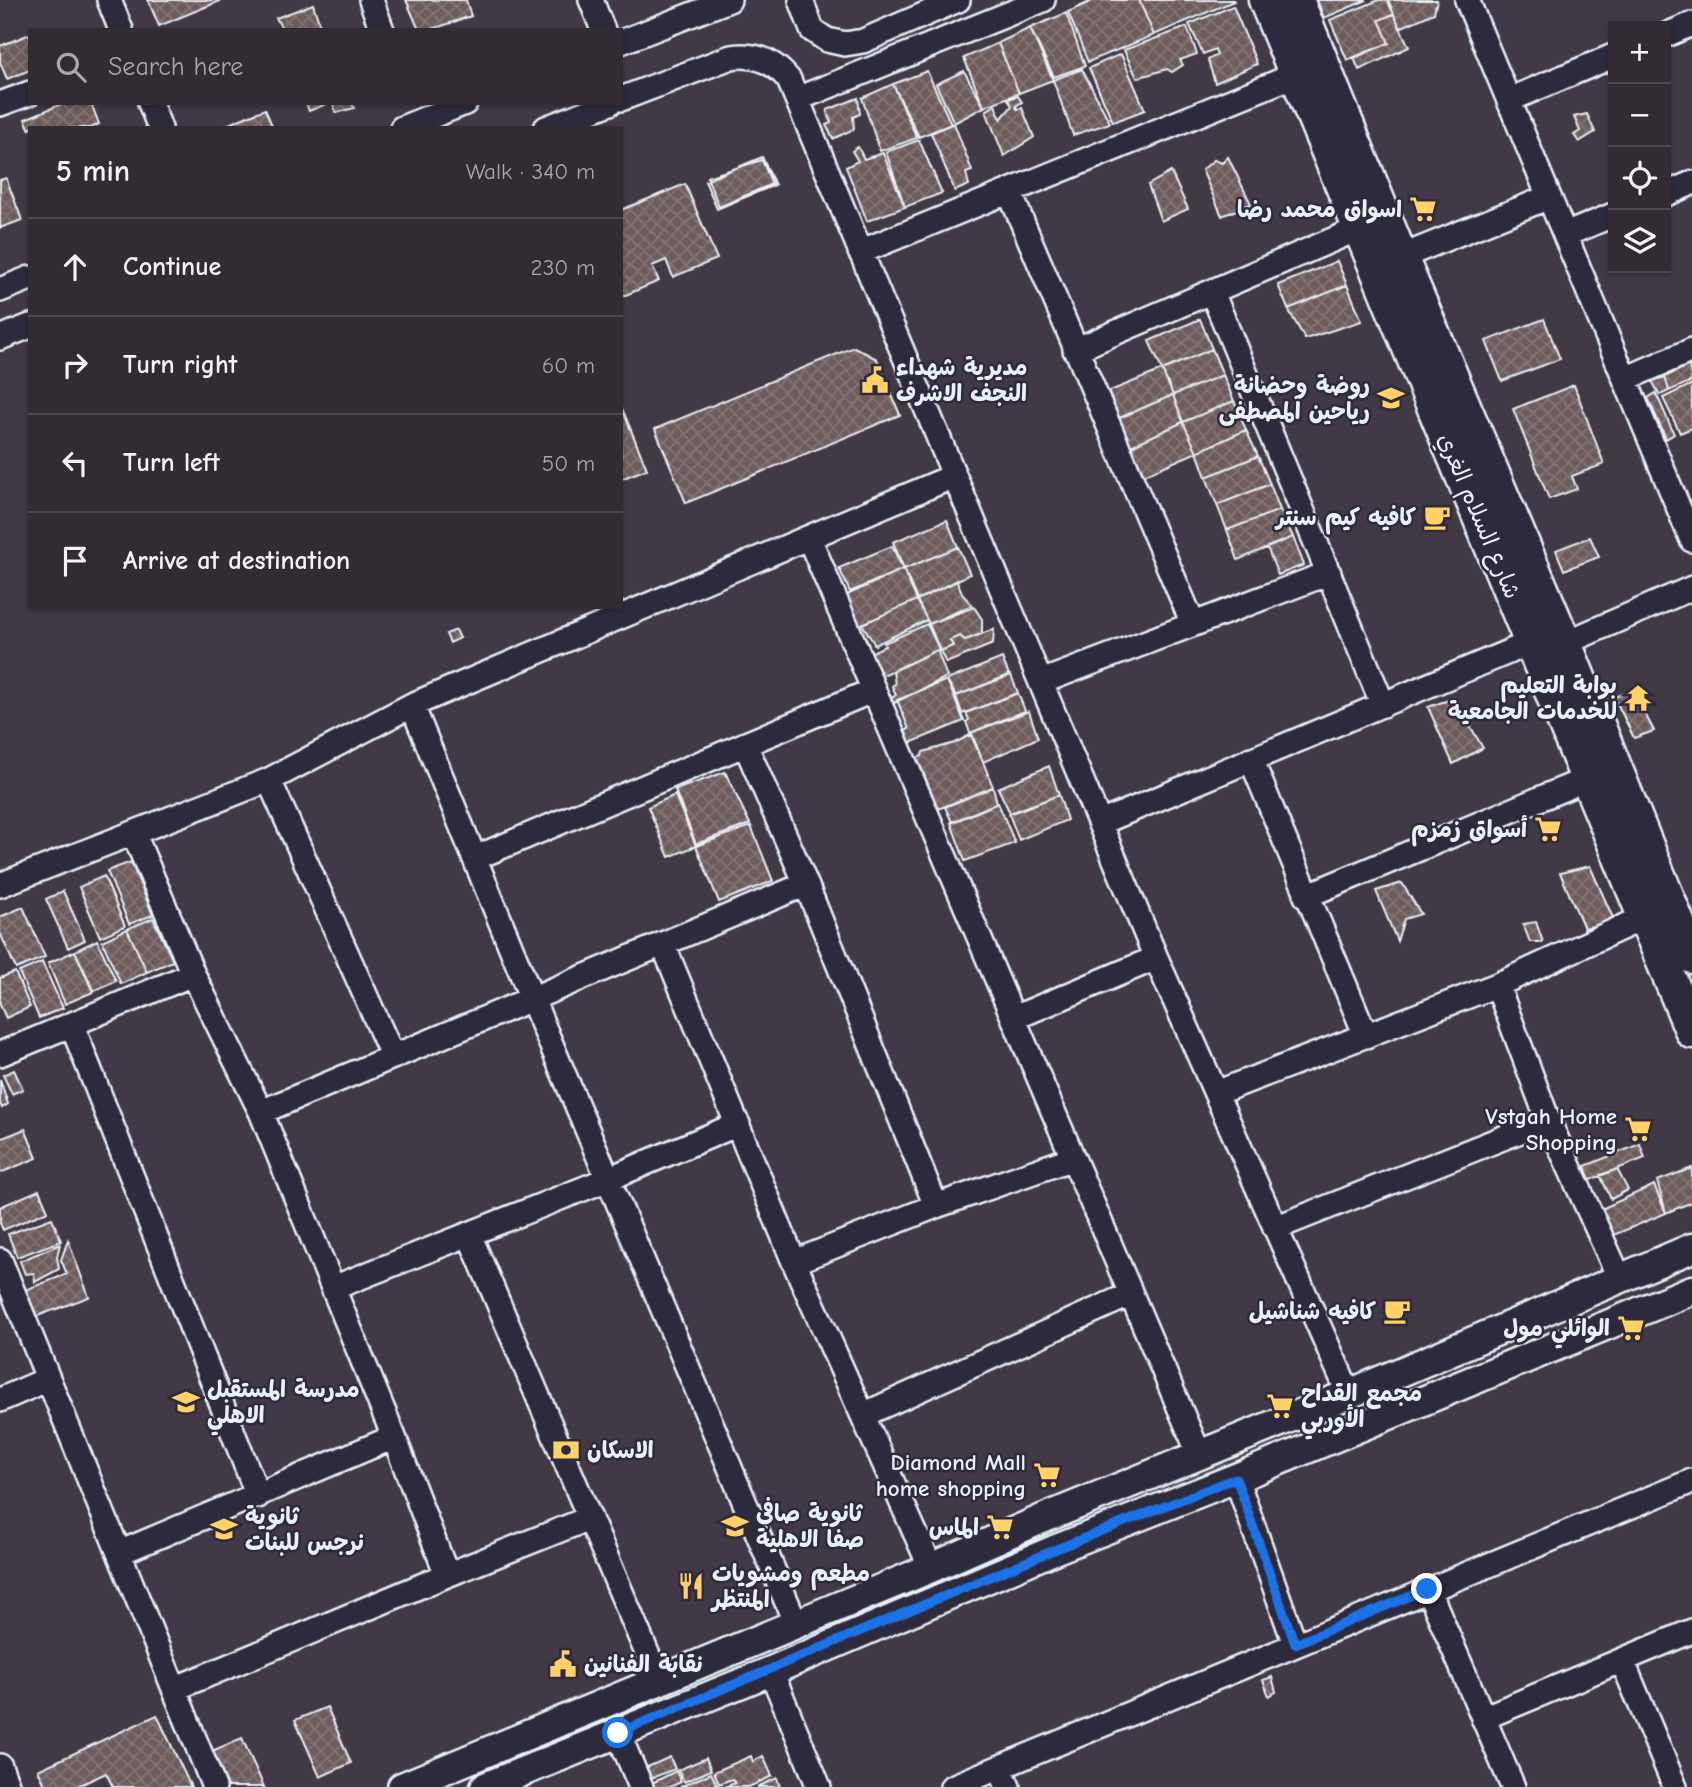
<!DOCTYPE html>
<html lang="en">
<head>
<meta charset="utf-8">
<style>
  :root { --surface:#322b34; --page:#3d3740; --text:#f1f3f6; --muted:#a8a7ac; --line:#4d474f }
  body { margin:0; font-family:"Comic Neue","Playpen Sans Arabic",sans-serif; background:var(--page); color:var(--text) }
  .controls { position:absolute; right:21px; top:21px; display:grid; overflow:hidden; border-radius:0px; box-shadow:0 2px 5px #0004 }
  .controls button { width:63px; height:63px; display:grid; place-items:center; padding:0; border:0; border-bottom:2px solid var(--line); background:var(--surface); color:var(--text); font:35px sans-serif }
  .stop { position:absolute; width:21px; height:21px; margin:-16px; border:5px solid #1a73e8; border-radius:50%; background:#fff }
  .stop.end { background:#1a73e8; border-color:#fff; box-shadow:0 2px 7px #0008 }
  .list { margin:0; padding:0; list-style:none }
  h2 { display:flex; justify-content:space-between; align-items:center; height:91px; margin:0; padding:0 28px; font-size:30px }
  h2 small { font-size:23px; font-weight:400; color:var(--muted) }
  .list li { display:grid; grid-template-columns:46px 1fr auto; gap:21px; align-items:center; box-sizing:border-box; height:98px; padding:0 28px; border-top:2px solid var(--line) }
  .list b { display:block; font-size:26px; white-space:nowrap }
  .list em { font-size:23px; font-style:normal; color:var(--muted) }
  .icon { flex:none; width:38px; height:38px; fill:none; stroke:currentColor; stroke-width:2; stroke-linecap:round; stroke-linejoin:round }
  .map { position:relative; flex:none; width:1692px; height:1787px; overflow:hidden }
  .search { position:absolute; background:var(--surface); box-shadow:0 2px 5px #0004; left:28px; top:28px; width:595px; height:77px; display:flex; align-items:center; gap:18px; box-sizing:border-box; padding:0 24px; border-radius:0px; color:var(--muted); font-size:26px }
  .panel { position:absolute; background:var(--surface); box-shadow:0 2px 5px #0004; left:28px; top:126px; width:595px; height:483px; border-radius:0px }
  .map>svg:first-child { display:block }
</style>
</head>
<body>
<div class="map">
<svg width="1692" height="1787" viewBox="0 0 1692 1787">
  <defs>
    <pattern id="building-cross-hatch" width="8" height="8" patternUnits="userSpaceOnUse" patternTransform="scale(1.75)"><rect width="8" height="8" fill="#6e5c5b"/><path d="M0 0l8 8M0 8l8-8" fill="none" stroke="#837473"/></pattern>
  </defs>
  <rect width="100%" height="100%" fill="#423946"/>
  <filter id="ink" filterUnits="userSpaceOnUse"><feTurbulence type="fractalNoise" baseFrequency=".0143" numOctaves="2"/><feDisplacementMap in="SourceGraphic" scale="14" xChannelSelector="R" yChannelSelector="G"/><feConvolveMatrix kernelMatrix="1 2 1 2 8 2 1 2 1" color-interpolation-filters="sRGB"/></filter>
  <g filter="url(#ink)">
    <!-- building -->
    <path fill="url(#building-cross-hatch)" stroke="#e8f1f8" stroke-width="2" d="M148 0H220V1L159 26Z
      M406 0H466L471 16 430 30H419Z
      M1094 0H1139L1154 35 1088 62 1068 12Z
      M1139 0H1233L1234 1 1154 35Z
      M1317 0H1367L1324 18Z
      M1379 0H1387L1394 14 1379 20 1389 43 1347 60 1330 20Z
      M1388 0H1437L1434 13 1400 28Z
      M313 4 321 29 283 30 276 18Z
      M1233 6 1257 64 1215 83 1208 60 1217 55 1215 49 1203 54 1189 24Z
      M1066 13 1085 66 1054 77 1030 28Z
      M1394 14 1409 47 1359 70 1354 58 1389 43 1379 20Z
      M1187 27 1197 54 1180 60 1183 65 1172 72 1167 69 1137 78 1124 50Z
      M1030 28 1053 80 1019 93 998 43Z
      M30 34V70L7 79 0 62V46Z
      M998 43 1019 93 984 107 964 58Z
      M1121 54 1145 110 1113 122 1089 68Z
      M1082 69 1110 123 1073 135 1053 80Z
      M927 71 951 124 919 137 893 84Z
      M964 71 984 107 954 123 936 84Z
      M893 84 917 138 880 151 862 98Z
      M1018 96 1022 102 1016 106 1017 109 1022 108 1034 137 1004 156 986 111 995 105 1001 119 1012 106 1008 99Z
      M858 98 860 114 853 117 854 129 833 139 826 125 831 123 827 110Z
      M64 103H91L99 124 91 128H30V130L25 119Z
      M306 103H329L309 111Z
      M333 103H352L354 108 336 113Z
      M265 109 273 128H219Z
      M1587 114 1595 132 1579 142 1574 135 1580 131 1574 117Z
      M954 123 972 171 966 173 969 185 955 191 931 133Z
      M919 140 942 193 905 207 886 152Z
      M858 147 864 159 883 153 905 207 867 221 846 167 858 161 852 151Z
      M762 157 775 185 717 209 705 181Z
      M1228 157 1251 204 1222 216 1202 170 1214 160 1222 163Z
      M762 160 772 184 719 207 707 177Z
      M1171 172 1188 209 1161 221 1148 185Z
      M6 178 22 220 0 228V180Z
      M685 184 717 259 673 277 666 260 652 266 659 281 621 297V210Z
      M1337 261 1347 285 1288 309 1278 285Z
      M1347 285 1362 321 1305 339 1288 309Z
      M1200 319 1212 349 1162 370 1149 341Z
      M1544 319 1560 359 1502 381 1486 341Z
      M854 347 877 359 900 415 686 503 655 429Z
      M1212 349 1223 375 1173 395 1162 370Z
      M1689 365 1692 381 1669 391 1665 377Z
      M1162 370 1173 395 1117 419 1105 393Z
      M1223 375 1234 401 1183 422 1173 395Z
      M1665 377 1669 391 1660 395 1652 381Z
      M1692 384V428L1680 433 1663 398Z
      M1574 385 1604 464 1572 476 1577 489 1549 499 1513 409Z
      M1656 393 1674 434 1666 439 1648 398Z
      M1173 395 1183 422 1131 446 1117 419Z
      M1234 401 1246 430 1197 452 1183 422Z
      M621 406 647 469 621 479Z
      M1183 422 1197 452 1144 475 1131 446Z
      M1246 430 1258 456 1206 477 1197 452Z
      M1258 456 1270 484 1217 505 1206 477Z
      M1270 484 1280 510 1227 530 1217 505Z
      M1280 510 1293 537 1238 560 1227 530Z
      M947 520 958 547 904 569 893 542Z
      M1293 537 1304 565 1278 575 1267 547Z
      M1590 537 1599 557 1564 570 1556 550Z
      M892 546 903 569 850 592 839 568Z
      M958 547 970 574 917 600 904 569Z
      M903 569 917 600 858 626 847 595Z
      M957 581 963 595 972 605 929 624 917 600Z
      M917 600 927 620 875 645 862 624Z
      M974 607 982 619V634L965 640 960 636 950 640 953 646 940 651 929 624Z
      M927 624 940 651 937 650 881 676V672L873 661 872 652 885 646 884 643Z
      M994 629 993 644 946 663 940 651 953 646 950 640 960 636 965 640Z
      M456 630 460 638 450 643 446 634Z
      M937 650 947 677 894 703 890 699 896 695 892 686 895 684 893 671Z
      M1002 658 1009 675 956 696 947 680Z
      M1011 675 1018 693 962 714 956 696Z
      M947 680 964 721 910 743 904 731 909 729 897 700Z
      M1633 691 1654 731 1634 738 1614 697Z
      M1018 693 1025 711 970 733 966 722 969 720 966 713Z
      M1454 698 1483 748 1453 764 1428 707Z
      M1029 711 1038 738 983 762 970 733Z
      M972 734 993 787 938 809 917 758 922 756 923 752 955 743Z
      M1049 766 1059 795 1010 813 998 788Z
      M725 772 750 824 696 844 675 790Z
      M993 787 997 803 952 822 945 807Z
      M675 795 696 846 669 857 648 807Z
      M1059 795 1067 820 1019 840 1009 814Z
      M998 803 1015 843 965 861 951 823Z
      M751 826 773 881 719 902 696 846Z
      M131 862 153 915 129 924 107 871Z
      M1590 866 1613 918 1604 924 1584 928 1560 873Z
      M104 876 125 926 100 937 79 887Z
      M1402 883 1421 914 1404 919 1397 941 1376 891Z
      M63 891 85 940 68 948 46 899Z
      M23 907 45 957 16 969 0 933V917Z
      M153 918 173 961 147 972 127 929Z
      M1536 922 1543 942H1530L1523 924Z
      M127 929 147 972 121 984 102 941Z
      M97 940 116 981 94 991 75 951Z
      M75 951 93 992 65 1004 48 963Z
      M42 962 63 1008 39 1018 19 972Z
      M15 972 30 1007 6 1018 0 1005V978Z
      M14 1070 23 1089 12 1094 3 1075Z
      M0 1079 8 1104 2 1108 0 1104Z
      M25 1129 37 1158 0 1173V1139Z
      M1640 1144 1645 1158 1590 1180 1585 1166Z
      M1692 1168V1202L1666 1213 1657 1181Z
      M1617 1169 1628 1190 1611 1199 1600 1175Z
      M1654 1185 1666 1213 1609 1237 1599 1210Z
      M39 1190 48 1211 3 1230 0 1223V1207Z
      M52 1218 61 1241 17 1257 8 1234Z
      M68 1240 89 1297 35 1317 25 1290 67 1274 61 1260Z
      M60 1244 57 1257 59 1269 35 1282 34 1273 25 1274 20 1261Z
      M1272 1677 1276 1692 1269 1696 1263 1680Z
      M327 1707 351 1763 320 1777 295 1720Z
      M157 1715 191 1787H113L106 1773 76 1787H46L38 1770Z
      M242 1738 264 1787H228L212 1751Z
      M751 1756 753 1762 763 1756 772 1776 749 1787H724L735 1783 732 1779 719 1784 714 1772Z
      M670 1757 675 1769 649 1779 645 1768Z
      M706 1758 711 1770 684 1782 678 1770Z
      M676 1771 681 1782 670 1787H654L652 1783Z
      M711 1773 718 1787H680Z
      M777 1778 780 1787H757Z"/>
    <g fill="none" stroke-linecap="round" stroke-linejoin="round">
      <defs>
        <path id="minor" d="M109 0 121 30
          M371 0 382 30
          M591 0 603 30
          M801 0 812 30 827 40 845 44 863 41 958 0
          M1467 0 1692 540
          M1666 35 1692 24
          M621 42 729 0
          M621 99 731 57C755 53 774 61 789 80L1156 958 1349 1394
          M797 99 1043 0
          M1509 100 1613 56
          M150 103 160 128
          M0 104 30 93
          M402 128 465 103
          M546 128 610 103
          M1009 191 1193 624
          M1666 194 1692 183
          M1565 235 1613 215
          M860 252 1295 75
          M1401 257 1549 197
          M0 290 30 278
          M1212 292 1383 705
          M0 338 30 326
          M1075 350 1358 229
          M1625 379 1692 350
          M809 538 1200 1456
          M1565 643 1692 588
          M1041 682 1329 573
          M412 705 532 999 796 1624
          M745 744 806 884 936 1206
          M1251 759 1366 1036
          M269 780 393 1057
          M1100 823 1532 642
          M134 834 193 974 261 1112 394 1437 447 1575
          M475 858 874 690
          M0 885 269 780 412 705 954 476
          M1306 896 1587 779
          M663 944 794 1262 931 1568
          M1497 985 1548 1120 1619 1277
          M1014 1018 1156 958
          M72 1025 258 1496
          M0 1054 193 974
          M1216 1093 1497 985 1645 917
          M261 1112 806 884
          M1275 1228 1548 1120
          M469 1234 658 1679
          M0 1260 214 1787
          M794 1262 936 1206 1073 1158
          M333 1288 608 1179 738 1124
          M0 1400 48 1379
          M863 1415 1131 1294
          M1236 1478 1295 1644
          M119 1553 394 1437
          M1428 1589 1513 1787
          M1622 1660 1675 1787
          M771 1671 819 1787
          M174 1689 447 1575 590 1518
          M1483 1718 1692 1631
          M618 1733 641 1787
          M0 1766 8 1787
          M1000 1768 1008 1787
          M952 1787 1692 1481"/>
        <path id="tertiary" d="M402 1787 931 1568 1042 1519 1349 1394 1692 1248
          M485 1787 771 1671 1054 1550 1236 1478 1692 1290"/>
        <path id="secondary" d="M1265 0 1692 1032
          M1297 0 1401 257 1565 643 1692 957"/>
      </defs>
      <!-- minor casing -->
      <use href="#minor" stroke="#e8f1f8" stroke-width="28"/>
      <!-- tertiary casing -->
      <use href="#tertiary" stroke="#e8f1f8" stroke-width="33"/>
      <!-- secondary casing -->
      <use href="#secondary" stroke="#e8f1f8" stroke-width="37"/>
      <!-- minor -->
      <use href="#minor" stroke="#2f2a3d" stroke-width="23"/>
      <!-- tertiary -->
      <use href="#tertiary" stroke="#2f2a3d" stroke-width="28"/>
      <!-- secondary -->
      <use href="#secondary" stroke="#2f2a3d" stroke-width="32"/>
    </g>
  </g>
  <g fill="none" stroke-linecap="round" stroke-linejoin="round" filter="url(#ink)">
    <!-- route -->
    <path stroke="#1a73e8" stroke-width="9" d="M618 1733 1054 1550 1236 1478 1295 1644 1427 1589"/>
  </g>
  <!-- icons -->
  <defs>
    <symbol id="supermarket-bare" viewBox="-9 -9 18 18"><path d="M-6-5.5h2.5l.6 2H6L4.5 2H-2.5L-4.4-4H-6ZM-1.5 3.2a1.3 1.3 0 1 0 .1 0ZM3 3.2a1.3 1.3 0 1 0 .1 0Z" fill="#ffd166" stroke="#2f2a3d" stroke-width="2.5" paint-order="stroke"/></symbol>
    <symbol id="civic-bare" viewBox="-9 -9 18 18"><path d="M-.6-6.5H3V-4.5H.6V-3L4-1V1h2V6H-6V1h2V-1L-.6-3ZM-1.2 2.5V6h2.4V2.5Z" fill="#ffd166" stroke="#2f2a3d" stroke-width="2.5" paint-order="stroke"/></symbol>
    <symbol id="school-bare" viewBox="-9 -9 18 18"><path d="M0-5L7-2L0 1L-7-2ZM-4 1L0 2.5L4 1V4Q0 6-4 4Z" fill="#ffd166" stroke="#2f2a3d" stroke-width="2.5" paint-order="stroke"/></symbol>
    <symbol id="cafe-bare" viewBox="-9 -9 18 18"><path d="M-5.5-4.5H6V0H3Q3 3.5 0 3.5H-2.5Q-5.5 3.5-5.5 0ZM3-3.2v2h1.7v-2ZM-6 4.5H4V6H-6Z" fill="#ffd166" stroke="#2f2a3d" stroke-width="2.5" paint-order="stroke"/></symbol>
    <symbol id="temple-bare" viewBox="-9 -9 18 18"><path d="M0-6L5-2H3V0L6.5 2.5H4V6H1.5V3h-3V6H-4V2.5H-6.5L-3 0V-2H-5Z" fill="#ffd166" stroke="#2f2a3d" stroke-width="2.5" paint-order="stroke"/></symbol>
    <symbol id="bank-bare" viewBox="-9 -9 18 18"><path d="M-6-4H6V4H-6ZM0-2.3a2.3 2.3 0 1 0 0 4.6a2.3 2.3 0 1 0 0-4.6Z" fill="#ffd166" stroke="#2f2a3d" stroke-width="2.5" paint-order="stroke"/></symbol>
    <symbol id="restaurant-bare" viewBox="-9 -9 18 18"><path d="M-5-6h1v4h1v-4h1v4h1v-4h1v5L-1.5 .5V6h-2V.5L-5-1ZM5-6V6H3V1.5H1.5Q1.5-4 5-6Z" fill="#ffd166" stroke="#2f2a3d" stroke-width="2.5" paint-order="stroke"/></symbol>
  </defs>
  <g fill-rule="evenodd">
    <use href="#supermarket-bare" x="1404" y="190" width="38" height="38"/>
    <use href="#civic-bare" x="856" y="361" width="38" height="38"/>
    <use href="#school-bare" x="1372" y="379" width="38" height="38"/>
    <use href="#cafe-bare" x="1418" y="498" width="38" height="38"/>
    <use href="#temple-bare" x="1619" y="679" width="38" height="38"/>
    <use href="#supermarket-bare" x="1529" y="810" width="38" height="38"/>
    <use href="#supermarket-bare" x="1619" y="1110" width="38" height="38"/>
    <use href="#cafe-bare" x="1378" y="1292" width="38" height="38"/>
    <use href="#supermarket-bare" x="1612" y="1309" width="38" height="38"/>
    <use href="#school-bare" x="167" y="1383" width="38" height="38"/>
    <use href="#supermarket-bare" x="1261" y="1387" width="38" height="38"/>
    <use href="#bank-bare" x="547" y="1431" width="38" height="38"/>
    <use href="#supermarket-bare" x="1028" y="1456" width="38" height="38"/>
    <use href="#school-bare" x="716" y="1507" width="38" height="38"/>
    <use href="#supermarket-bare" x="981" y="1508" width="38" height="38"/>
    <use href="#school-bare" x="205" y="1510" width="38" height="38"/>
    <use href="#restaurant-bare" x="672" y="1567" width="38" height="38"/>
    <use href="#civic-bare" x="544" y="1645" width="38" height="38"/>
  </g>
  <g text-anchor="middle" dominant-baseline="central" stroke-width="5" stroke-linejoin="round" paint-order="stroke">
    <!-- poi labels -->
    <g font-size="23" font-weight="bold" fill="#e8f1f8" stroke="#2f2a3d" text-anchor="end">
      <text x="1402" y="209">اسواق محمد رضا</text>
      <text x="896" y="367" text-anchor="start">مديرية شهداء<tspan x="896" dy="26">النجف الاشرف</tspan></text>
      <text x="1370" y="385">روضة وحضانة<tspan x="1370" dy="26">رياحين المصطفى</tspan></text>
      <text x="1416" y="517">كافيه كيم سنتر</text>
      <text x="1617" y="685">بوابة التعليم<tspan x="1617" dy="26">للخدمات الجامعية</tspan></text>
      <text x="1527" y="829">أسواق زمزم</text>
      <text x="1617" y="1116">Vstgah Home<tspan x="1617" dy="26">Shopping</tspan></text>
      <text x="1376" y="1311">كافيه شناشيل</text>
      <text x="1610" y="1328">الوائلي مول</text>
      <text x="207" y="1389" text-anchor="start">مدرسة المستقبل<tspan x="207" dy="26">الاهلي</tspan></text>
      <text x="1301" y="1393" text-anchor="start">مجمع القداح<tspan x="1301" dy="26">الأوربي</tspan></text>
      <text x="587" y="1450" text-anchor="start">الاسكان</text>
      <text x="1026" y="1462">Diamond Mall<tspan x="1026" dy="26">home shopping</tspan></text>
      <text x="756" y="1513" text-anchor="start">ثانوية صافي<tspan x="756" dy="26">صفا الاهلية</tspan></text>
      <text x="245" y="1516" text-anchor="start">ثانوية<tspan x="245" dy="26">نرجس للبنات</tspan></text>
      <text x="979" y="1527">الماس</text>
      <text x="712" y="1573" text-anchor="start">مطعم ومشويات<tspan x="712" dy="26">المنتظر</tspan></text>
      <text x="584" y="1664" text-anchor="start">نقابة الفنانين</text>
    </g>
    <!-- street labels -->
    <g font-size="23" fill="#e8f1f8" stroke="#2f2a3d">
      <text transform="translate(1479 516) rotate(67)">شارع السلام الغري</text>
    </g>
  </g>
</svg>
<div class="controls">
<button>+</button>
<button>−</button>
<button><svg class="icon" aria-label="locate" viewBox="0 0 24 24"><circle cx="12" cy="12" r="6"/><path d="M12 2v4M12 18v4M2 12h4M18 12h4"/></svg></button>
<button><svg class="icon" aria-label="layers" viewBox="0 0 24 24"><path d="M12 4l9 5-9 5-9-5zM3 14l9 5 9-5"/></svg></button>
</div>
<div class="stop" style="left:618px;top:1733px"></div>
<div class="stop end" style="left:1427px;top:1589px"></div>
<div class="search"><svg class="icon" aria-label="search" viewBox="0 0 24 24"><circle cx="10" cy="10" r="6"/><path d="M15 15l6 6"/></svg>Search here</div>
<section class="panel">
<h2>5 min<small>Walk · 340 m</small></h2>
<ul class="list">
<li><svg class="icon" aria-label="ahead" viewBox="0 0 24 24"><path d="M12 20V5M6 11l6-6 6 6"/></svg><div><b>Continue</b></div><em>230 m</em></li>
<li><svg class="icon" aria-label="right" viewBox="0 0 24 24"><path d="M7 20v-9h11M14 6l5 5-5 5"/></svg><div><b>Turn right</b></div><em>60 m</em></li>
<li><svg class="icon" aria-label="left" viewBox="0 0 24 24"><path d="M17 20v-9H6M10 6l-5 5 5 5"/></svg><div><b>Turn left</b></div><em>50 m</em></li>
<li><svg class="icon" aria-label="arrive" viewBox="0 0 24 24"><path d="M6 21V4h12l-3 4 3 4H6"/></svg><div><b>Arrive at destination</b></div></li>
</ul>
</section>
</div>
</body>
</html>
